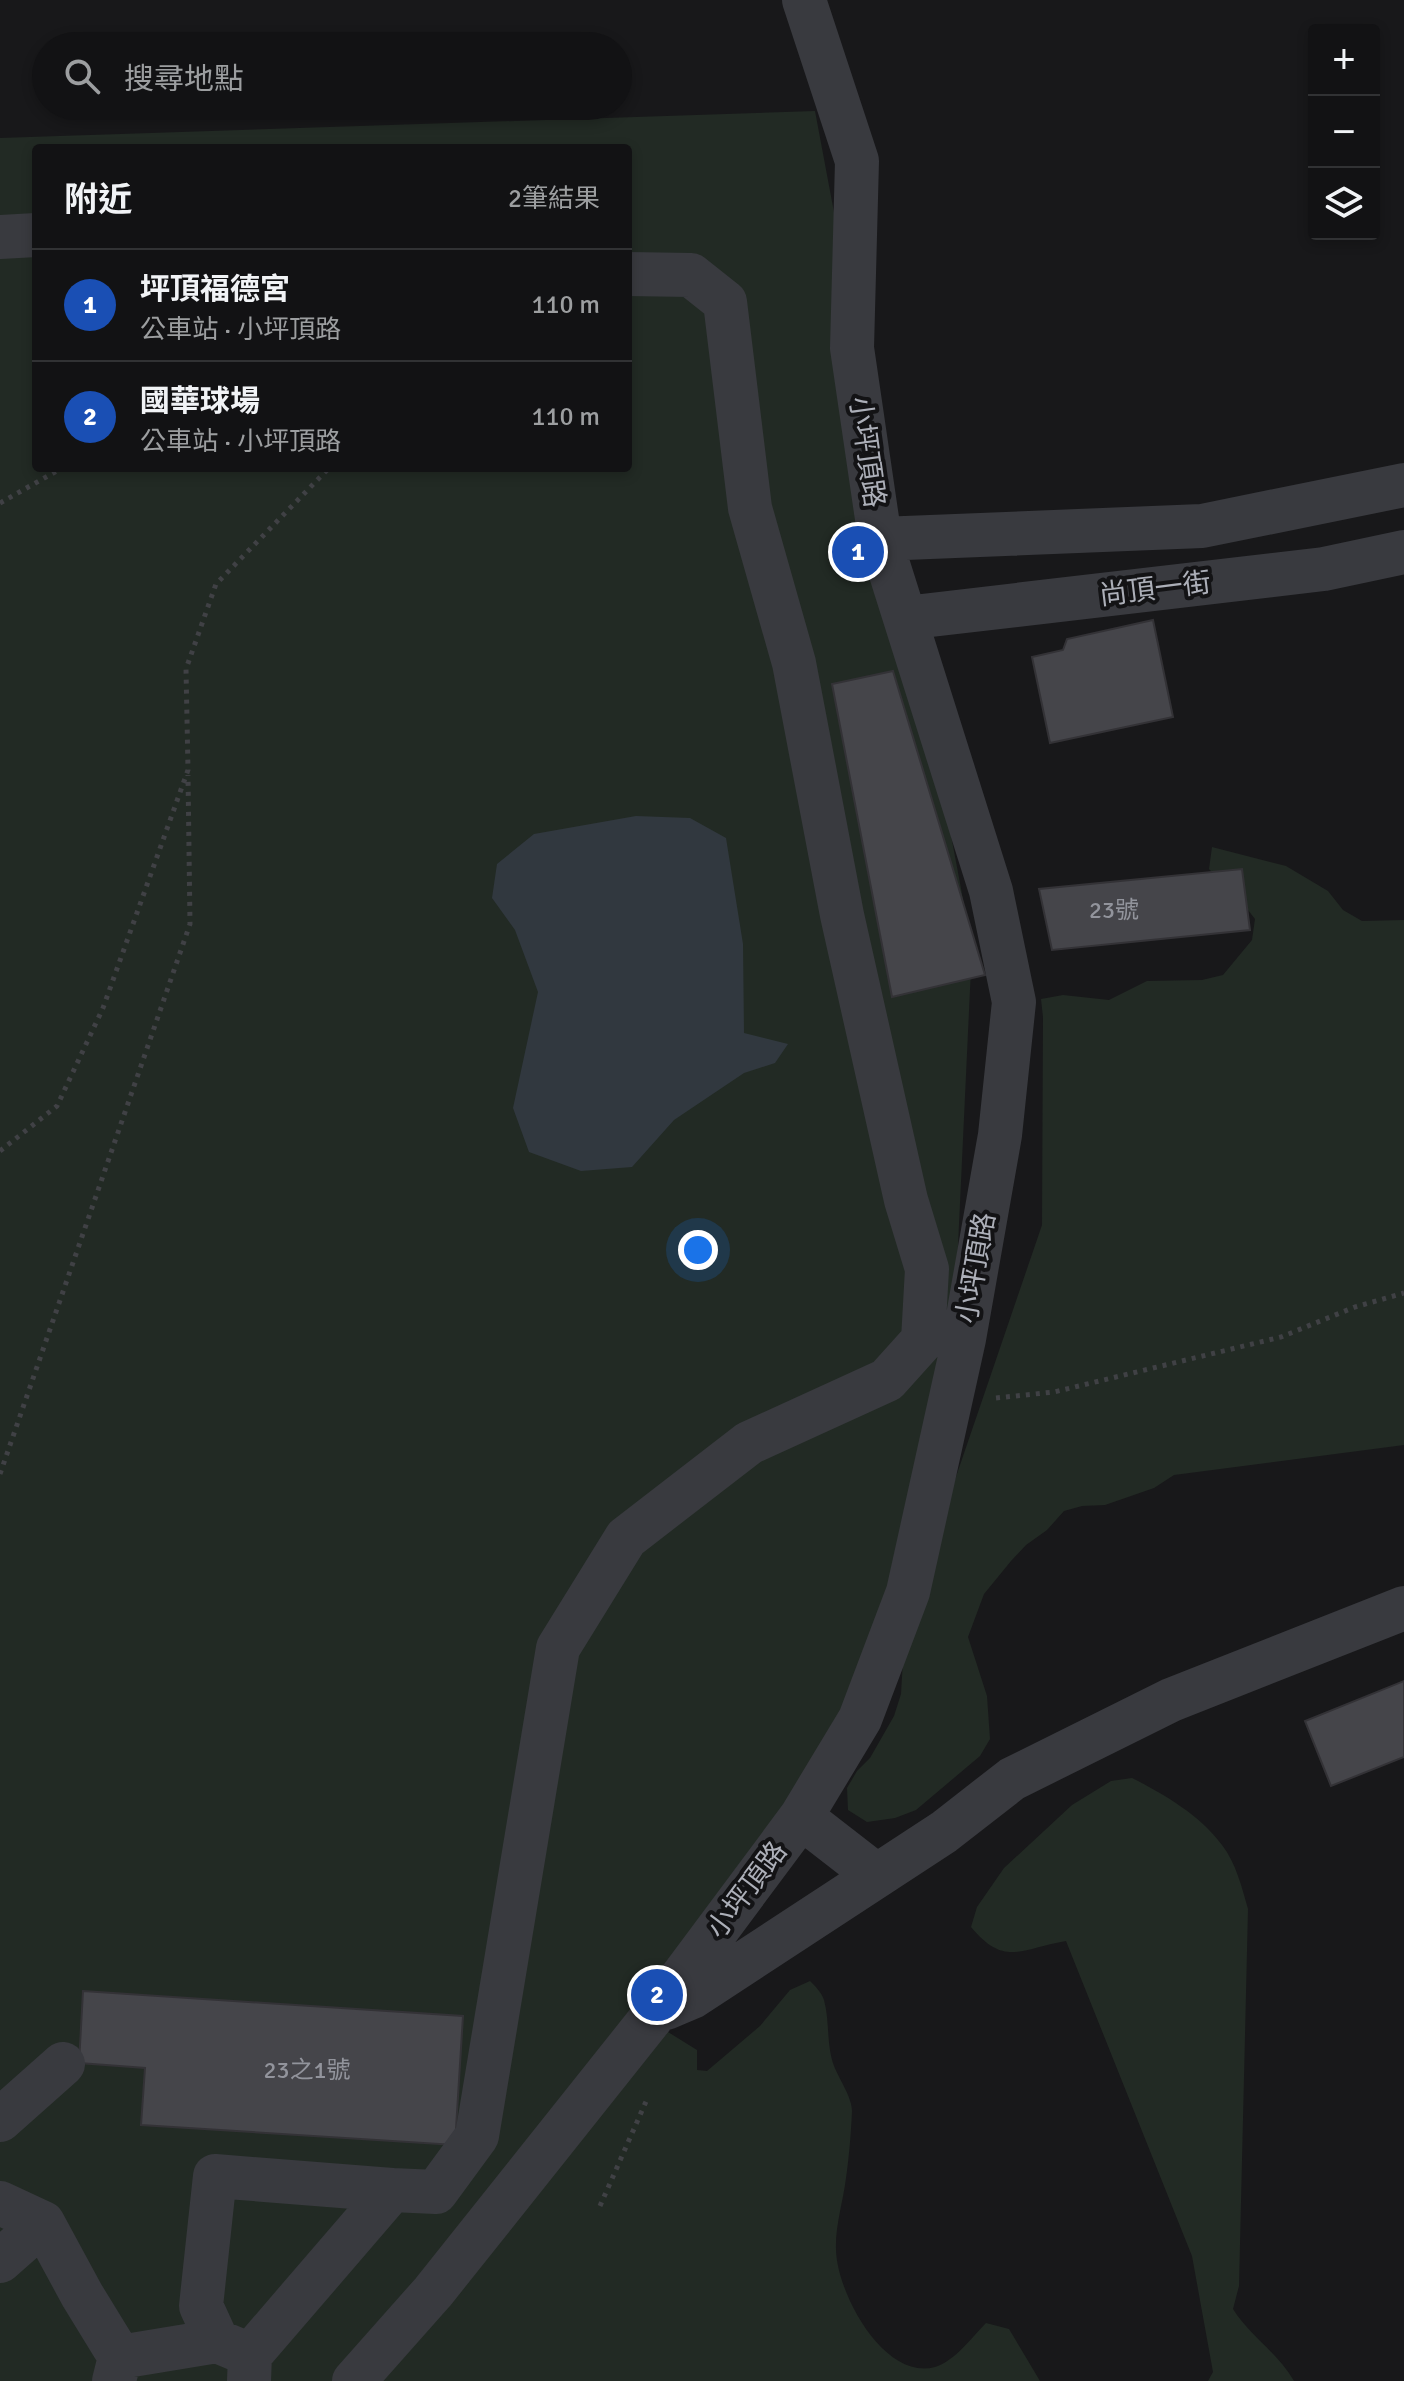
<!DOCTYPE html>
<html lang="zh-TW">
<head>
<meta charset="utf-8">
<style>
  :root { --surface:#121214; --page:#1f2022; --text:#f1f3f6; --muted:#9c9ea0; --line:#313234; --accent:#e1b949 }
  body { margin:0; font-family:Signika,"Noto Sans TC",sans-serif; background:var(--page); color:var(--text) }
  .controls { position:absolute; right:24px; top:24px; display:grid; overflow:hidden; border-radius:8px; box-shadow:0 4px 12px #0003 }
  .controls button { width:72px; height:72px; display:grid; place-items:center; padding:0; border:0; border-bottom:2px solid var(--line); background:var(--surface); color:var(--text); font:40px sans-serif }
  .you { position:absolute; left:698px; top:1250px; width:28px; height:28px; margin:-20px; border:6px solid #fff; border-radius:50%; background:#1a73e8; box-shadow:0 0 0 12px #1a73e833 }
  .badge { display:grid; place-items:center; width:52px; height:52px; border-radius:50%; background:var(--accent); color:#fff; font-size:26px; font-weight:700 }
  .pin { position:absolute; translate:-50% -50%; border:4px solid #fff; box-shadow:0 2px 8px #0006 }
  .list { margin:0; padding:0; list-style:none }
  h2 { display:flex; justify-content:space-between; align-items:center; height:104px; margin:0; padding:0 32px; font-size:34px }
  h2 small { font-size:26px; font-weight:400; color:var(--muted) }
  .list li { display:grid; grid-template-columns:52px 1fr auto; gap:24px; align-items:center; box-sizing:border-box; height:112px; padding:0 32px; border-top:2px solid var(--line) }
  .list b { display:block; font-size:30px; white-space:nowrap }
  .list p { margin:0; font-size:26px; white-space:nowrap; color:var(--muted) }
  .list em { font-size:26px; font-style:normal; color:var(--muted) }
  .icon { flex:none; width:44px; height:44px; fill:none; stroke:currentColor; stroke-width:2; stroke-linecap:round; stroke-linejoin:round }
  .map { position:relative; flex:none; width:1404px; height:2381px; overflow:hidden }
  .search { position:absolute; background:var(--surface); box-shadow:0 4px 12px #0003; left:32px; top:32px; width:600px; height:88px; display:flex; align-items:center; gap:20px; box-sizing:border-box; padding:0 28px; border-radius:44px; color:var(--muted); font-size:30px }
  .panel { position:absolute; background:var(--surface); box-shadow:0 4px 12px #0003; left:32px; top:144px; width:600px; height:328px; border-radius:8px }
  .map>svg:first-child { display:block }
</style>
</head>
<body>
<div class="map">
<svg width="1404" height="2381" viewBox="0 0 1404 2381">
  <rect width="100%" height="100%" fill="#18181a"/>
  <!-- green -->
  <path fill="#222a24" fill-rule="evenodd" d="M815 111 972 947 954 1331 867 1699 631 2009 697 2050V2070L707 2071 760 2026 790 1990 810 1981C815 1986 822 1993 824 2000 830 2022 826 2044 834 2066 839 2079 852 2097 852 2111 851 2133 849 2157 846 2178 843 2202 835 2226 836 2250 837 2293 884 2381 935 2367 955 2361 972 2337 986 2323L1009 2329 1040 2381H0V138ZM36 148H628V468H36Z
    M1212 847 1286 866 1328 891 1343 910 1362 921 1404 920V1445L1174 1475 1154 1488 1105 1505 1082 1506 1064 1511 1047 1530 1026 1545 1011 1561 984 1594 968 1637 987 1696 990 1739 980 1756 916 1810 895 1818 867 1822 848 1810 847 1788 857 1771 870 1758 894 1716 901 1694 905 1626 1042 1225 1043 1017 1041 999 1063 995 1109 1000 1147 981 1202 980 1223 975 1252 940 1255 919 1241 901 1209 869Z
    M1132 1778C1164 1794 1201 1816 1222 1845 1236 1863 1242 1888 1248 1909L1239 2286 1233 2309C1250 2336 1278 2353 1294 2381H1208L1213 2372 1192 2256 1066 1941C1022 1948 1005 1968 971 1927L977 1907 1004 1868 1072 1805 1111 1781Z"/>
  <!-- water -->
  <path fill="#31383f" d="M636 816 690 818 726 838 743 944 744 1033 788 1044 775 1063 744 1073 674 1120 632 1167 581 1171 529 1152 513 1108 538 992 515 930 492 898 497 864 534 834Z"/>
  <!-- building -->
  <path fill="#45454a" stroke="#333236" stroke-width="2" d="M1153 620 1173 717 1050 743 1032 657 1063 650 1067 639Z
    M893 671 985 975 892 997 832 684Z
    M1242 869 1250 930 1052 950 1039 889Z
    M1404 1681V1757L1331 1786 1305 1721Z
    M83 1991 463 2016 455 2145 141 2125 145 2068 79 2063Z"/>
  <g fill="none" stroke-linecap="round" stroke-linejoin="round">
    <!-- path -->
    <path stroke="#404145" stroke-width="5" stroke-dasharray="4 6" stroke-linecap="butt" d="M0 503 62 468
      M0 1151 57 1106 103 1008 188 770 186 669 216 584 329 468
      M996 1398 1054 1392 1281 1337 1355 1307 1404 1293
      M0 1474 190 924 188 775
      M600 2206 648 2097"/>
    <!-- minor -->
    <path stroke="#393a3f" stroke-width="44" d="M0 237 36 235
      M880 539 1202 526 1404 485
      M905 618 1324 569 1404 552
      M801 1817 877 1876
      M666 2008 692 1997 944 1832 1012 1779 1171 1700 1404 1608
      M0 2120 63 2064
      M0 2203 43 2223 82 2295 120 2357 114 2381
      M0 2261 43 2223
      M217 2341 201 2306 215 2176 392 2190
      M120 2357 217 2341 241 2351
      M249 2381 250 2355 392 2190 436 2192 477 2136 558 1648 626 1538 749 1443 887 1380 923 1340 927 1269 906 1200 842 915 794 663 750 508 725 302 691 275 628 274
      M354 2381 433 2292 656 2012 801 1817 860 1719 908 1592 964 1339 1000 1135 1014 1002 991 891 880 539 852 348 857 161 804 0"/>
  </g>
  <g text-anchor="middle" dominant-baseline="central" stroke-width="8" stroke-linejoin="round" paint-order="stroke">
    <!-- number labels -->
    <g font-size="24" fill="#92949c">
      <text x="1114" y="910">23號</text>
      <text x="307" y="2070">23之1號</text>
    </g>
    <!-- street labels -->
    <g font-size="28" fill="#acafb8" stroke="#131315">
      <text transform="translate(867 452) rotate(82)">小坪頂路</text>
      <text transform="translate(1155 589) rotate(-7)">尚頂一街</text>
      <text transform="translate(976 1268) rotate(-80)">小坪頂路</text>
      <text transform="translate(747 1890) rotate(-53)">小坪頂路</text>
    </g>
  </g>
</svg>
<div class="controls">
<button>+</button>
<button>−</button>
<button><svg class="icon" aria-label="layers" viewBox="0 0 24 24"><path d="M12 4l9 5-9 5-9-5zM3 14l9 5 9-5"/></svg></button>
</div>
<div class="you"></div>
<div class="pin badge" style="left:858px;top:552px;background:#1a4fb4">1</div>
<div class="pin badge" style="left:657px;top:1995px;background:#1a4fb4">2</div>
<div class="search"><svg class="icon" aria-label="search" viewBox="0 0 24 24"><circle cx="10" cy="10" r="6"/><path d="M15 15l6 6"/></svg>搜尋地點</div>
<section class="panel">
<h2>附近<small>2筆結果</small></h2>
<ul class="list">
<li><span class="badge" style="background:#1a4fb4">1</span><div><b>坪頂福德宮</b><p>公車站 · 小坪頂路</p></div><em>110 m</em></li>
<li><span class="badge" style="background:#1a4fb4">2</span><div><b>國華球場</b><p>公車站 · 小坪頂路</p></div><em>110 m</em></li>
</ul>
</section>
</div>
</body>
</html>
